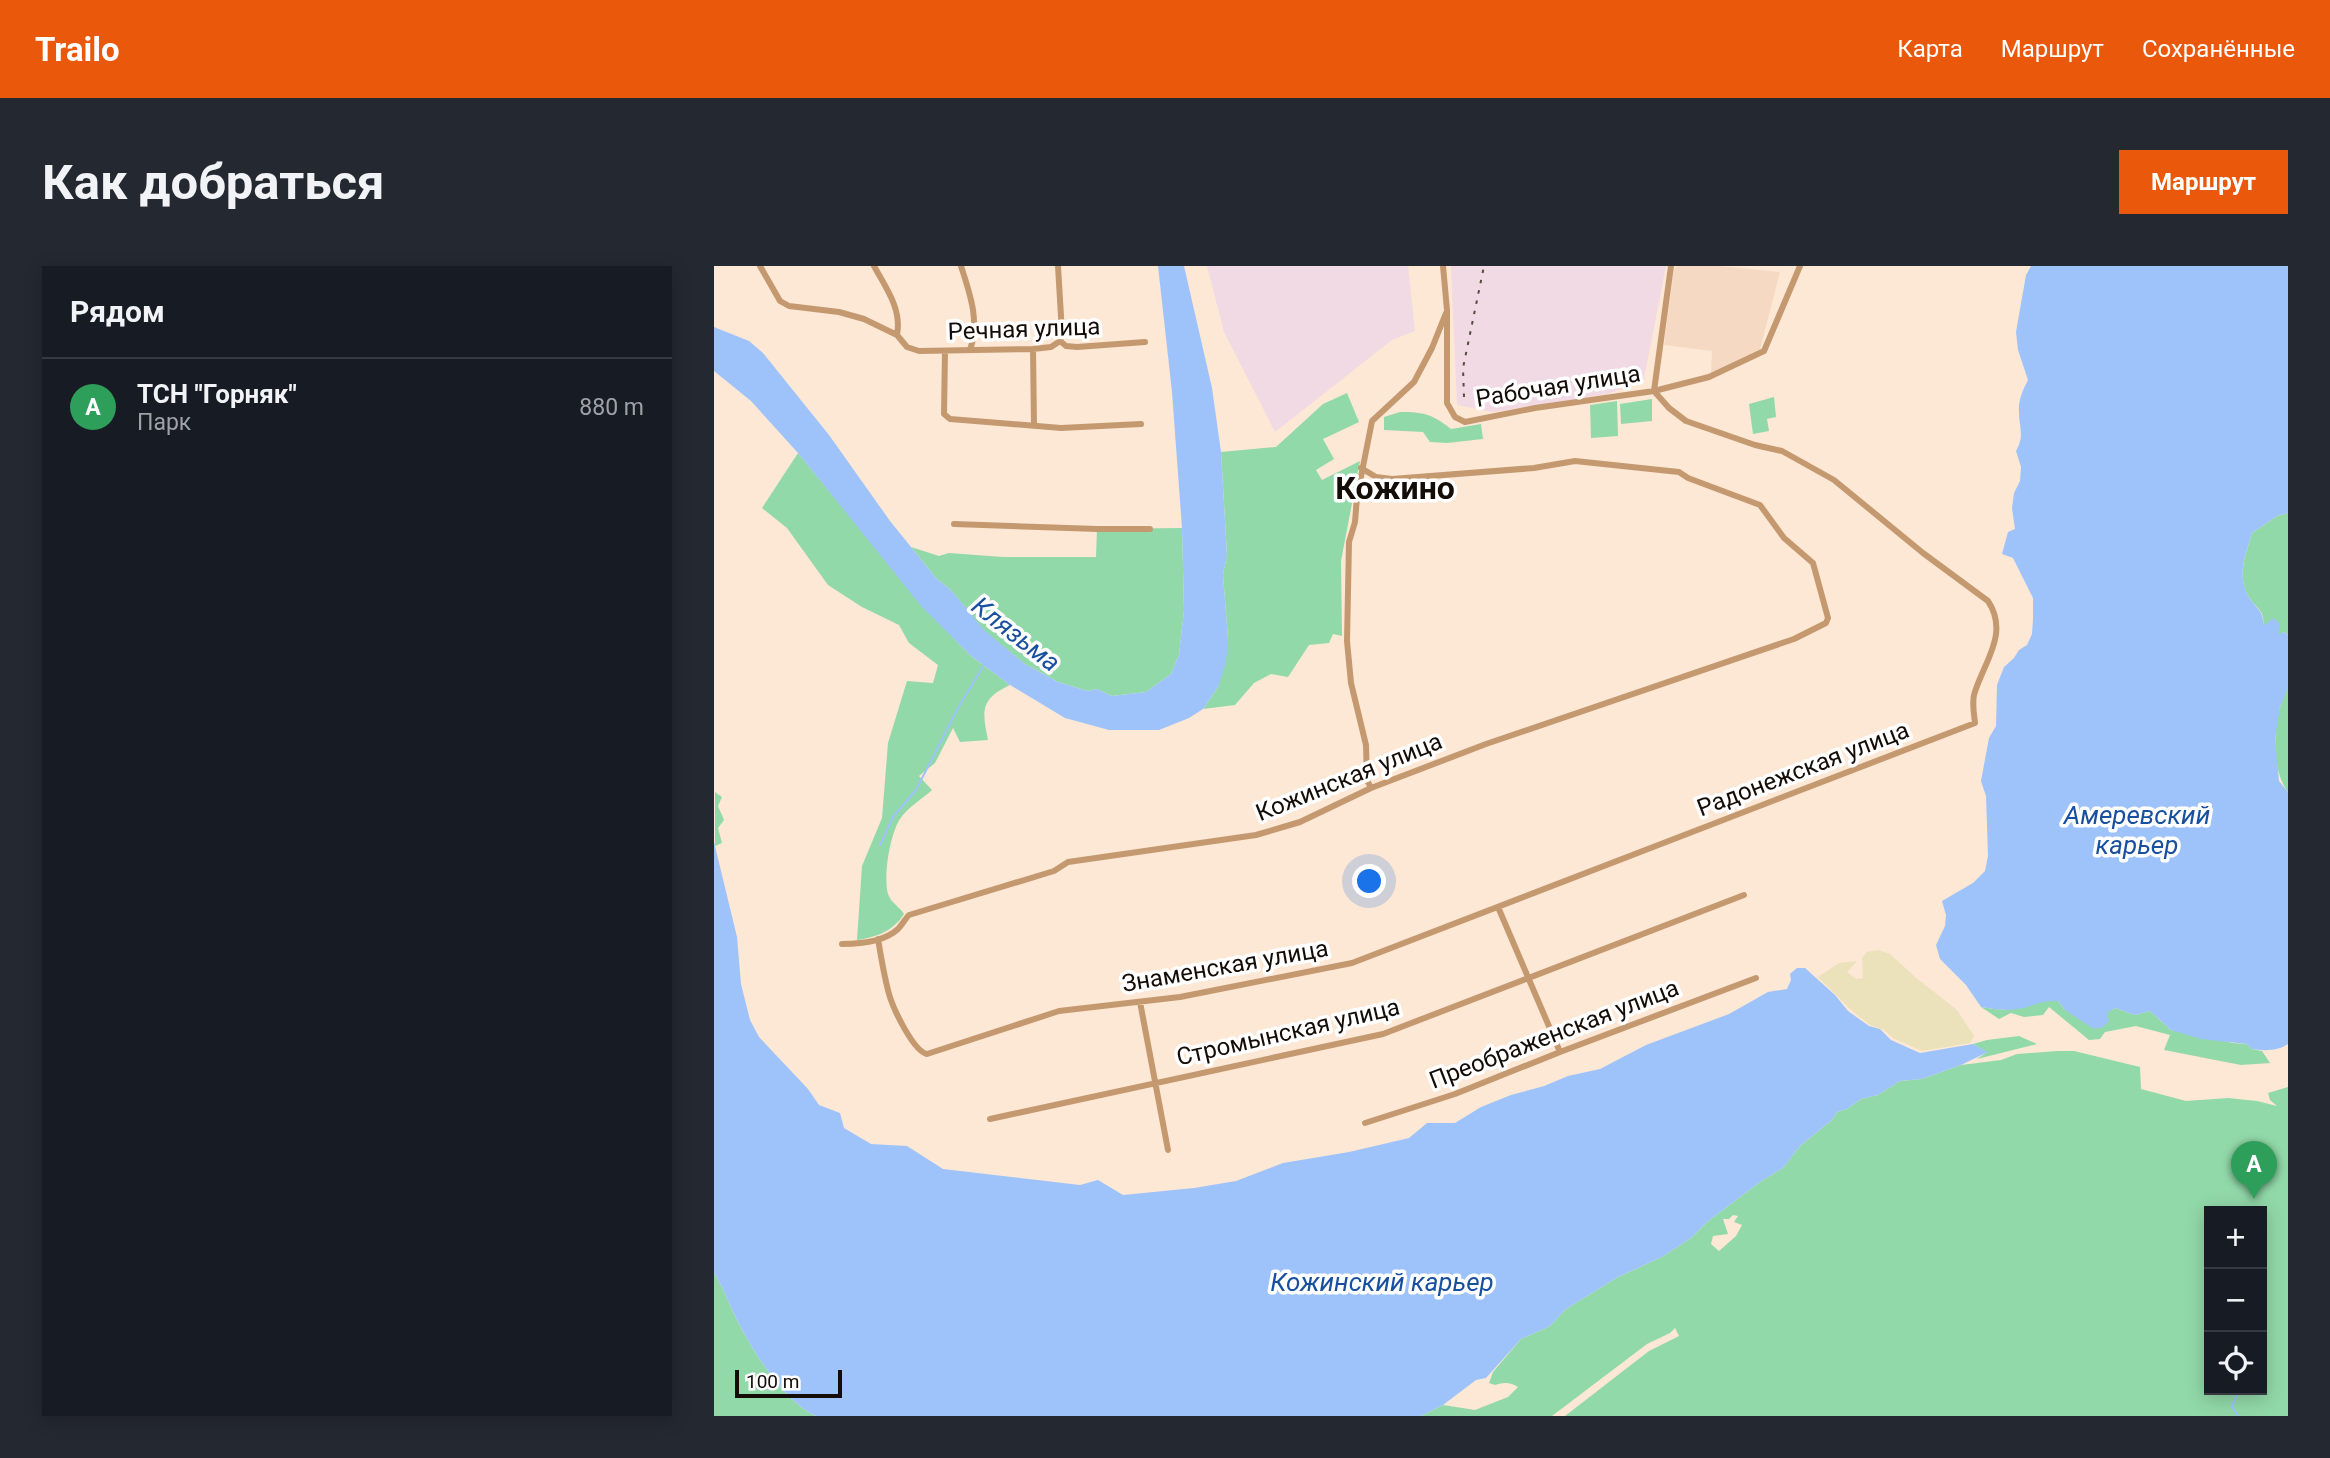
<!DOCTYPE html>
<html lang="ru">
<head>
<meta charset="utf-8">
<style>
  :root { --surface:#171b24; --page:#242831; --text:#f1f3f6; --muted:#9ea1a6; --line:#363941; --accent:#ea580c }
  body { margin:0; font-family:Roboto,sans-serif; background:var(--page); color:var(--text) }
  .controls { position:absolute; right:21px; bottom:21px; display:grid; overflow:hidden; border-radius:0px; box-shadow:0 4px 18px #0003 }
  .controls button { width:63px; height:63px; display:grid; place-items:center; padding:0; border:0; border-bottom:2px solid var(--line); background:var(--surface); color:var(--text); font:35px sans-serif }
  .scale { position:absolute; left:21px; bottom:18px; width:107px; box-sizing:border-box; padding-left:7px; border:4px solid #130c07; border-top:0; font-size:19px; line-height:24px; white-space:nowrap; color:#130c07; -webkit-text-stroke:5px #fff; paint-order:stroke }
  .you { position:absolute; left:656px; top:616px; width:24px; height:24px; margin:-18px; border:5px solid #fff; border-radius:50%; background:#1a73e8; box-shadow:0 0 0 10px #1a73e833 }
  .badge { display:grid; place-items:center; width:46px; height:46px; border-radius:50%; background:var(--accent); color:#fff; font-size:23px; font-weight:700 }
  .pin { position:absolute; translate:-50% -58px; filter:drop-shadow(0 2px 4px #0008) }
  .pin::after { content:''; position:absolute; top:37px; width:24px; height:21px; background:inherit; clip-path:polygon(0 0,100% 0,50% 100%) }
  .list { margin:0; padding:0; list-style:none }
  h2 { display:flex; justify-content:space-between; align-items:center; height:91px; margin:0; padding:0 28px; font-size:30px }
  h2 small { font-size:23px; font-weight:400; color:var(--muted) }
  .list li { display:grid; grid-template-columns:46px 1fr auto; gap:21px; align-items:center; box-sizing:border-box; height:98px; padding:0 28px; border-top:2px solid var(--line) }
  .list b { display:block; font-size:26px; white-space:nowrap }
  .list p { margin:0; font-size:23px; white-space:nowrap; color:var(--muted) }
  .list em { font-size:23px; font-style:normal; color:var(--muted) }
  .icon { flex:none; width:38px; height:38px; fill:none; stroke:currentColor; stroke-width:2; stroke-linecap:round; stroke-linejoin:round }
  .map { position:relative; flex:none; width:1574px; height:1150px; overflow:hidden; border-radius:0px }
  header { display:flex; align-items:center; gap:42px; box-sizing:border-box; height:98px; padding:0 35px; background:var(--accent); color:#fff }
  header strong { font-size:33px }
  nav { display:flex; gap:38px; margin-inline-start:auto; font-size:24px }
  .intro { display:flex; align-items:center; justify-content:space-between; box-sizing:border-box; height:168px; padding:0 42px }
  h1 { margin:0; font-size:49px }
  .button { padding:18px 32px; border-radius:0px; background:var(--accent); color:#fff; font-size:24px; font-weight:700 }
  main { display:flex; gap:42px; padding:0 42px }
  aside { flex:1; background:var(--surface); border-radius:0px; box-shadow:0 4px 18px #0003 }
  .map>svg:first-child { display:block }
</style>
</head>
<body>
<header>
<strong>Trailo</strong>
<nav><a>Карта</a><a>Маршрут</a><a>Сохранённые</a></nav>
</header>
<div class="intro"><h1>Как добраться</h1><a class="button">Маршрут</a></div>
<main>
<aside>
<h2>Рядом<small></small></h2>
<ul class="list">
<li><span class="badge" style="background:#2e9e5b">A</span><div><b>ТСН &quot;Горняк&quot;</b><p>Парк</p></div><em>880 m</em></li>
</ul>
</aside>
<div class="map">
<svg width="1574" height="1150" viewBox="0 0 1574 1150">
  <rect width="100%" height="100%" fill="#fde7d5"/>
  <!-- built -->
  <path fill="#f5d9c2" d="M963 0H1005L1066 6 1046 83 997 107 998 85 950 79 960 4Z"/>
  <!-- industrial -->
  <path fill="#f2dae4" d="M493 0H694L701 65 678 74 561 166 510 66Z
    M737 0H952L930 113 894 128 779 146 743 139Z"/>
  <!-- green -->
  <path fill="#91d9a8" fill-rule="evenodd" d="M633 127 645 156 609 173 620 193 602 204 608 214 646 195 627 295 628 370 619 368 615 377 595 379 574 411 557 408 540 417 521 439 489 443 504 421 514 372 509 309 513 288 507 186 562 181 609 138Z
    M1060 131 1062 151 1053 153 1055 165 1039 168 1035 138Z
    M938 133V155L907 158 906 138Z
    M903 135 904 170 877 172 876 139Z
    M686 146C710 146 718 148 737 163L767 158 769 173 733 177 716 176 709 166 670 164V151Z
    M84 187 209 341 257 390 296 419C266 433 268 445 274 474L246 476 239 462 221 497 205 510 218 524C208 533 193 542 186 553 176 568 169 611 174 628 177 637 186 641 190 648 179 665 163 671 143 674L148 600 168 552 174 477 193 415 219 417 224 399 195 377 185 359 148 341 114 319 73 262 48 242Z
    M1574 247V369L1570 366 1564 369 1550 359C1549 342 1543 344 1535 331 1522 310 1532 288 1538 267L1563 250Z
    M468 262 470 344 465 389 457 408 432 426 398 430 383 423 374 425 344 416 311 398 269 364 237 324 222 312 197 281 225 290 235 287 289 291H382L383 263Z
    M1574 421V526C1555 501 1559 448 1574 421Z
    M1 526 8 531 4 540 10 554 4 562 8 577 1 580Z
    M1328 735H1344L1351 744 1392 747 1401 742 1421 749 1436 745 1457 764 1519 777 1533 778 1538 783 1548 785 1556 797 1527 799 1450 784 1456 769 1422 760 1391 766 1386 773 1375 774 1335 741 1329 749 1310 751 1297 747 1285 753 1267 741C1293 746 1304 743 1328 735Z
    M1305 770 1323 778 1263 793 1273 786 1259 778 1273 774Z
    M1343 785H1360L1426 801 1427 823 1472 835 1514 832 1543 835 1563 840 1556 834 1554 827 1574 821V1150H851L935 1085 965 1070 961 1062 956 1067 933 1078 838 1150H707L729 1139 761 1144 794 1131 804 1121C797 1116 789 1116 781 1119L775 1117 779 1106 807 1073 836 1060 852 1043 904 1011 948 991 977 972 993 956 1046 916 1069 902 1086 880 1118 854 1123 846 1133 843 1147 833 1164 829 1186 815 1208 813 1247 799 1287 794 1303 788ZM1495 945H1548V1124H1495ZM1019 949 1024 950 1020 956 1028 959 1022 970 1005 985 997 978 999 970 1014 968 1009 953H1015Z
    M0 1007C8 1019 13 1032 19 1046 35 1079 68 1135 102 1150H0Z"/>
  <!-- sand -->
  <path fill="#ebe2bc" d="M1164 684 1176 688 1201 711 1243 744 1260 770 1256 777 1208 785 1179 772 1170 764 1156 759 1137 744 1104 711 1125 697 1143 695 1133 706 1142 713 1149 712 1148 692 1153 686Z"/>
  <!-- water -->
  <path fill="#9ec3fb" d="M444 0H470L498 122 507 186 513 289 509 309 514 372 512 397 504 421 489 443 475 452 445 464H395L351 452 296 419 257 390 208 341 84 187 37 135 0 105V61L35 75 49 87 115 169 176 255 222 312 237 324 270 364 311 398 344 416 374 425 383 423 398 430 432 426 457 408 465 389 470 344 468 262 458 126Z
    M1317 0H1574V247L1563 250 1538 267C1532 288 1522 309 1535 331 1542 343 1548 342 1550 359L1560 352 1566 358 1564 368 1570 366 1574 369V421L1566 441 1561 473 1565 515 1574 526V778C1564 785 1550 785 1538 783L1533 778 1487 773 1457 764 1436 745 1421 749 1401 742 1393 747 1395 755 1389 761 1380 763 1351 744 1344 735C1325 734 1319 741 1303 743 1291 745 1279 743 1267 741L1252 719 1226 693 1222 679 1231 660 1232 649 1228 635 1259 617 1271 605 1274 590 1272 530 1267 515 1275 472 1282 460 1283 419 1290 401 1300 392 1305 384 1313 379 1318 368 1319 353V332L1299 292 1288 288 1294 266 1301 263 1298 242 1300 227 1306 215 1307 201 1302 185C1311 169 1305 163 1305 146 1304 134 1309 124 1314 114L1304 84 1302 66 1312 9Z
    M0 576 23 671 27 718 36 754 45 771 94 823 105 839 126 847 130 862 157 878 193 880 229 903 366 919 384 914 409 929 480 922 522 915 569 897 635 886 695 872 713 857H741L767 841 797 829 830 820 854 810 886 803 932 779 1015 748 1054 726 1073 723 1077 714 1076 708 1083 702H1091L1121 729 1134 745 1155 760 1166 763 1177 774 1206 787 1259 778 1274 786 1247 799 1208 813 1186 815 1164 829 1147 833 1133 843 1123 846 1118 854 1086 880 1069 902 1046 916 993 956 977 972 948 991 904 1011 852 1043 836 1060 807 1073 772 1112 762 1114 729 1139 707 1150H102C68 1135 35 1079 19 1046 13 1032 8 1019 0 1007Z"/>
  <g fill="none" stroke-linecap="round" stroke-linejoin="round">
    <!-- stream -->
    <path stroke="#9ec3fb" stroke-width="2" d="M166 579 179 551 202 524 244 442 270 399
      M1524 1150 1518 1140 1525 1124"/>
    <!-- minor -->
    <path stroke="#c59970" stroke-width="6" d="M46 0 66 35 75 40 125 46 150 53 183 69 193 81 205 85 319 83 337 81 346 75 352 80 363 81 431 76
      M160 0C172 22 188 43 183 69
      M247 0C256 28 266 55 256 84
      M344 0 348 67 346 75
      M729 0 733 44V137L741 151 751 156 821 142 940 125 995 111 1050 85 1086 0
      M319 83 320 159
      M231 85 230 148 236 153 347 162 427 158
      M940 125 957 0
      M240 258 383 263H436
      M657 522 653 514 652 479 637 417 633 375 635 276 641 256 643 231 658 155 700 116 718 82 732 47
      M784 641 846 786
      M164 673C167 691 170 710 175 728 179 742 199 785 213 788L345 745 466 731 638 697 1261 457C1260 448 1258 438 1260 429 1269 397 1296 368 1274 335L1209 287 1120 214 1068 185 1041 179 972 155 955 142 940 125
      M128 678C146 678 170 676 184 663 188 659 191 653 195 649L340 605 354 596 542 569 586 556 657 522 772 478 1080 373 1112 357 1114 352 1099 297 1070 272 1046 239 974 212 965 206 861 195 820 202 678 213 662 211 647 202
      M426 736 454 884
      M276 853 669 768 1030 629
      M651 857 741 828 846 786 1042 712"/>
    <!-- rail -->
    <path stroke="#564b42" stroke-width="2" stroke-dasharray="3.5 7" stroke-linecap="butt" d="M750 131 749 102 770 0"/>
  </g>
  <g text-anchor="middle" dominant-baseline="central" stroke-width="7" stroke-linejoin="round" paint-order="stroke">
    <!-- street labels -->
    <g font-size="24" fill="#130c07" stroke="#fff">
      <text transform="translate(310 63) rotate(-2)">Речная улица</text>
      <text transform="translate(844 120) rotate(-9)">Рабочая улица</text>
      <text transform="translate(1089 503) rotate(-21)">Радонежская улица</text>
      <text transform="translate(635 511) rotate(-22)">Кожинская улица</text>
      <text transform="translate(511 700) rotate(-10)">Знаменская улица</text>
      <text transform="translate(574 766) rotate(-13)">Стромынская улица</text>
      <text transform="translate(840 768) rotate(-21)">Преображенская улица</text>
    </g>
    <!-- water labels -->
    <g font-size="26" font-style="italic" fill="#18509f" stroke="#fff">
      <text transform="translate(302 368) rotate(38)">Клязьма</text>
      <text x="1423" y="549">Амеревский<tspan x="1423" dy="30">карьер</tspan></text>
      <text x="668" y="1016">Кожинский карьер</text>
    </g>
    <!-- district labels -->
    <g font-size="32" font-weight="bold" fill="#130c07" stroke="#fff">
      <text x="681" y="222">Кожино</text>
    </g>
  </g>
</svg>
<div class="controls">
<button>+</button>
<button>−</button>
<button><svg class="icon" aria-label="locate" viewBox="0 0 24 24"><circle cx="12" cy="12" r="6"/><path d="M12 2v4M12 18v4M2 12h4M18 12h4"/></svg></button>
</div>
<div class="scale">100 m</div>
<div class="you"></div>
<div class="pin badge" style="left:1540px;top:933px;background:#2e9e5b">A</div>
</div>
</main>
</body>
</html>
